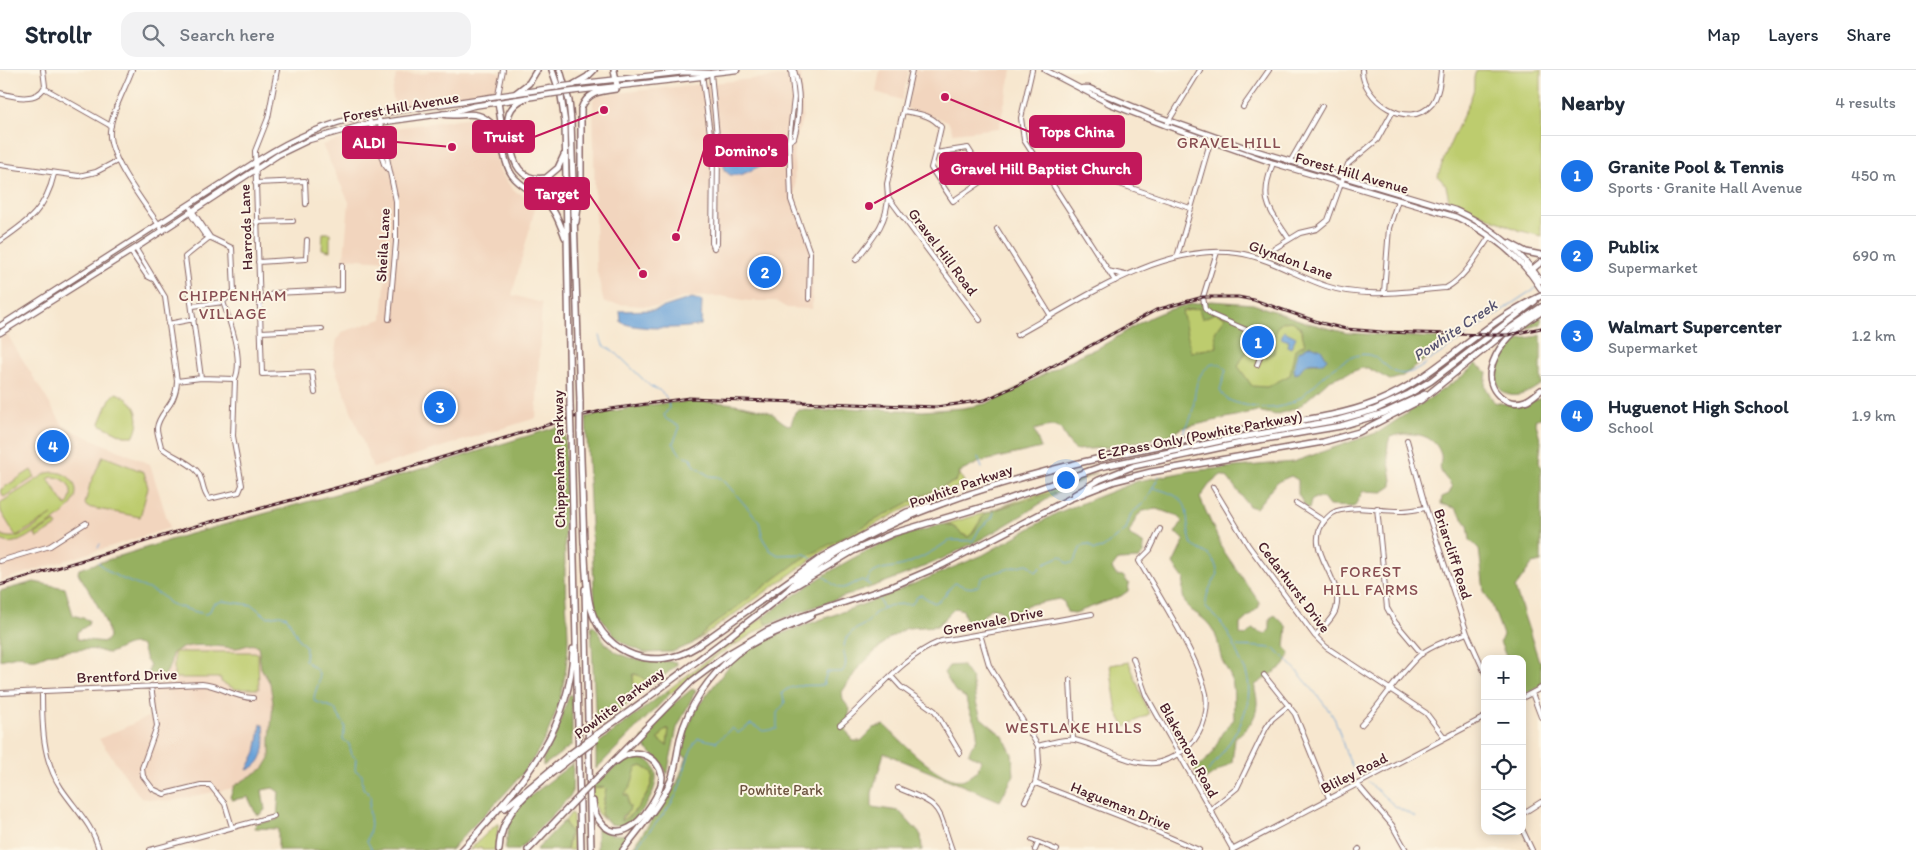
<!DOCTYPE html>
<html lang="en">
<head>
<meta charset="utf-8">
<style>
  :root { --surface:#fff; --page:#f2f2f3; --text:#1f2937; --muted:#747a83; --line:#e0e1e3; --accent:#1a73e8 }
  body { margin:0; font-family:Itim,sans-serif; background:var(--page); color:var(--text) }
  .controls { position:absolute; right:15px; bottom:15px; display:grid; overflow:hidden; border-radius:10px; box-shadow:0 2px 12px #0003 }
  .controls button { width:45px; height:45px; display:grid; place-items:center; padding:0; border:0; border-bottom:1px solid var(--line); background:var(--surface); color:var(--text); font:25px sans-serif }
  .you { position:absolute; left:1065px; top:409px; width:18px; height:18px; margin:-12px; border:4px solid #fff; border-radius:50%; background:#1a73e8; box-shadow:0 0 0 8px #1a73e833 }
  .badge { display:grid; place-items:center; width:32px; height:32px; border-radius:50%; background:var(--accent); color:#fff; font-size:16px; font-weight:700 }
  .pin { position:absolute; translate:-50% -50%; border:2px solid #fff; box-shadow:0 1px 5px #0006 }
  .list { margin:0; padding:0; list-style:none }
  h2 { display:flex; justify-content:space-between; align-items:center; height:65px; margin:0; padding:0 20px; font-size:21px }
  h2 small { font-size:16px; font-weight:400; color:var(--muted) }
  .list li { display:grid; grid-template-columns:32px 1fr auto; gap:15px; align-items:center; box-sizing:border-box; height:80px; padding:0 20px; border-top:1px solid var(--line) }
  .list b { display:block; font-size:19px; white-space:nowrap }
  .list p { margin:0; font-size:16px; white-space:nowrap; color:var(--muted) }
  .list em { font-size:16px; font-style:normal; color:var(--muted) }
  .icon { flex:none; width:28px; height:28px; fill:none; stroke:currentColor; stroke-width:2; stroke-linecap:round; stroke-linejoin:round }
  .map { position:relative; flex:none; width:1541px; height:780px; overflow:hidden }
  header { display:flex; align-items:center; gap:30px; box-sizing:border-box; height:70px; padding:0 25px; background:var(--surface); border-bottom:1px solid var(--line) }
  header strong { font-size:24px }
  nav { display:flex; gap:28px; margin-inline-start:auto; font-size:18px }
  .search { width:350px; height:45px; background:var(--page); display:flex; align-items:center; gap:12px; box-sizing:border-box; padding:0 18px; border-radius:15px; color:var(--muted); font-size:19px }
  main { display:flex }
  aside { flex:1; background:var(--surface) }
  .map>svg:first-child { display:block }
</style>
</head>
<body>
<header>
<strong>Strollr</strong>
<div class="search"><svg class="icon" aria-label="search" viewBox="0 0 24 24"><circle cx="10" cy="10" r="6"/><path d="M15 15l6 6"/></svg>Search here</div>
<nav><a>Map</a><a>Layers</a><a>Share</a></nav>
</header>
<main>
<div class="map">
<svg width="1541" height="780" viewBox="0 0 1541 780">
  <rect width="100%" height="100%" fill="#fcf5e5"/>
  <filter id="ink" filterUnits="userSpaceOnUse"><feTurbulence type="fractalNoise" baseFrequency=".02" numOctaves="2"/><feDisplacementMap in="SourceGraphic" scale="10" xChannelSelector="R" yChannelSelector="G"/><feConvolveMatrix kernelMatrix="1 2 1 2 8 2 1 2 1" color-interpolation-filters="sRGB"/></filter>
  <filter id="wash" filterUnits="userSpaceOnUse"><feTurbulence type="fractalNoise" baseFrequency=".0096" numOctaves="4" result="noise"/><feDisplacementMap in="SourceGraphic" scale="20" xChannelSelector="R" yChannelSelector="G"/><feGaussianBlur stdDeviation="1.12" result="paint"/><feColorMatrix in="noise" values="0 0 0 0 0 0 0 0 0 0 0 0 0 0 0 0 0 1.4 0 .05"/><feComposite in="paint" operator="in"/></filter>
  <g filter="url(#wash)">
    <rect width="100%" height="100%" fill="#f7e7cf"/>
    <!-- built -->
    <path fill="#f2d5be" d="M429 0H492L502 3 497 22 479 27 396 40 392 23 396 5 428 3Z
      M880 0H909L902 30 876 22Z
      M915 0H1012L999 58 953 63 948 51 907 39Z
      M801 4 803 46 794 76 795 131 813 180 812 239 787 238 775 231H749L721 226 685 227 657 237 604 233 596 197 593 30 597 25Z
      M473 47 486 52 491 61 500 102 514 121 537 131 512 225 542 233 536 348 373 398 333 293 337 270 342 262 382 249 387 191 344 188 349 132 322 75 360 63Z
      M7 264 64 357 150 394 170 458 0 511V268Z
      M248 574 258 576 261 598 270 613 273 633 270 669 272 680 266 696 233 718 170 731 141 728 99 669 150 646 149 613 170 599 172 584 175 581 188 577 233 578Z"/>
    <!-- green -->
    <path fill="#bdcc6e" stroke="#84764c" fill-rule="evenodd" d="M1477 0H1541V166L1518 160 1449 130 1446 116 1438 106C1447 76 1462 51 1473 22 1475 15 1472 6 1477 0Z
      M323 163H330V181L322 179Z
      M1214 234 1247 236 1329 262 1331 290 1255 324 1189 288 1178 243Z
      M116 323C136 330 143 347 134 366H124L101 355 100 353 110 329Z
      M103 386 144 402 148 418 140 447 87 437 85 434 90 414Z
      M31 400 35 407 4 427 0 420Z
      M53 402C61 402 68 405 73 412 89 437 37 462 19 471L9 473 0 470V464C17 475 37 454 52 445L16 466 1 442 0 433 47 403ZM52 407C69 407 77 423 66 436L48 409Z
      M959 402 965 414 907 438 822 482 692 574C765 502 862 451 956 411Z
      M1096 403 1055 424V423L991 440Z
      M985 443 972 464 968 467 947 455H942Z
      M55 452 57 456 37 468 35 464Z
      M763 547 766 553 769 554 718 585 670 624 668 620Z
      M174 582H255L258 584 259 619H235L221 612V608H174Z
      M1129 592 1149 644 1125 657 1117 642 1110 595Z
      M633 604C642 605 646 611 655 611L627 634 634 622Z
      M666 659H669L667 677 658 669Z
      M642 696 652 702C656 717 634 747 620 751L629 740 623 725 636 698Z
      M604 717 606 719 601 744 604 750 597 743 589 719Z
      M571 743 573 745 574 780H567L570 767 565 751Z
      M499 752 495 780H482L481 777 469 780Z"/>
    <!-- forest -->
    <path fill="#96b061" stroke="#706846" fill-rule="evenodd" d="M1211 231 1253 234 1308 253 1347 263 1454 269 1401 307 1390 310 1368 298H1362L1329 310 1299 337 1276 345 1257 341 1182 358 1168 366 1103 378 1076 380C1054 363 1072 349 1034 360L1041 378 980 392 960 402 956 411 919 427 800 490 710 557 692 574 672 582 645 583 623 573 614 565 595 539 586 347C645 334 707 323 766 341 775 343 779 351 788 355L791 354 795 342 798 340 828 341 845 338 923 341 963 338 985 334 1005 325 1086 282C1102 279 1126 260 1143 251 1164 239 1188 234 1211 231ZM1199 238 1202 249 1215 243 1226 247 1215 262 1217 277 1191 282 1182 241ZM1292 251 1300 257 1305 274 1295 279 1290 305 1267 317 1252 316 1238 296 1244 285 1259 274 1267 279 1264 288 1274 283 1276 258 1283 252ZM1311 275 1320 293C1310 292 1304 295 1295 293L1298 282Z
      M1541 245V254L1522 260Z
      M1541 265V314C1498 347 1480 301 1515 272 1521 267 1533 268 1541 265Z
      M1476 294 1487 302 1485 316 1494 332 1518 336 1541 328V347L1535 350 1541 372 1539 391 1541 400V492L1532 494 1515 518 1539 591H1541V616L1522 625V589H1507L1500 572 1503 565 1492 535 1484 521 1479 479 1470 470 1468 455 1455 438 1441 434 1442 427 1449 424 1452 417C1450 411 1443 407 1441 401 1439 396 1442 390 1441 385 1435 362 1408 361 1390 367 1383 383 1393 400 1392 416L1383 422 1363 421 1354 437 1329 436 1323 428H1315L1311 431 1309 439 1306 438 1298 424V410L1291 406 1277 412 1256 438 1249 436 1228 408 1221 405 1209 415 1200 428 1223 480 1259 532V537L1240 554V564L1245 566 1252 559 1266 564 1270 559V548L1275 545 1287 557 1285 577 1290 583 1285 595 1255 615C1254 621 1257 625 1257 631 1258 648 1247 659 1235 668L1232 692 1203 711 1196 710 1195 700 1212 684 1222 663 1234 649C1233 637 1235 623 1232 611 1230 603 1225 597 1222 590 1219 582 1219 572 1215 564 1202 536 1177 548 1184 509L1173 494 1184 471 1182 467 1175 463 1182 452 1179 446 1156 439 1143 441 1137 446 1129 463 1132 467 1143 473 1144 483 1139 489 1118 490 1112 498 1116 505 1123 506 1129 514 1128 521 1121 526 1075 543 1067 542 1064 532 1059 529 1027 535 1014 548H1006L999 539 991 538 983 546 982 554 972 557 966 550 963 540 955 538 937 556 907 558 888 569 858 598 842 622 843 630 850 639 846 660 853 671H861L874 658 884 655C899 669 939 712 961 710 967 709 973 704 978 700L981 690 969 684C969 676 979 672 977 663 976 651 968 643 966 628L955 621 944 603 949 596 962 595 972 609 976 632 981 648 1003 666 1012 684 1014 705 1000 731 884 683 872 723V737L899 741 921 765 922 780H631L677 713 687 687 680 684 688 657 699 635 735 588 764 570 875 530 983 485 1057 443 1138 411 1190 401 1293 392 1379 362 1460 308Z
      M560 356 565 359C566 409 564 458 565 507 565 528 568 548 568 568 568 604 559 642 542 674 519 717 481 744 451 780H278V759L255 758 256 753 277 750 279 722 273 718 262 720 265 740 259 745 255 742 248 727 232 730 230 727 234 716 264 698 270 688V669L273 633 270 613 261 598 258 576C248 572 244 578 235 578 217 577 187 570 172 584 170 599 166 609 150 613L147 608 150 595 146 590 142 576C130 570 120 580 109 583 104 583 102 581 97 580 85 578 66 581 54 583 40 585 36 595 21 585L0 590V521L34 512 65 518 73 545 89 550 88 555 77 562V569L105 572 109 567C107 547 89 521 78 503L79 499 183 466 372 414Z
      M1053 422 1055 424C1025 444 994 463 962 479 901 511 833 528 769 554L766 553 763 547C815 511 864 474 927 459 933 457 942 453 949 455 956 456 961 465 968 467L972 464 985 443Z
      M593 555C599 560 601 568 606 574 626 594 651 589 676 592L677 595C670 600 658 614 648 611 642 609 640 604 633 604L634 622 627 634 596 658 591 556Z
      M692 619 696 620 677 658 667 704 662 694 643 675 642 669 671 636ZM666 659H669L667 676 658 669Z
      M668 620 670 624 596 699V675Z
      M569 625H572V675L543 696V688L554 669Z
      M631 687C678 686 649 744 626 754 621 756 616 755 610 754L601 744 606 719 604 717 589 719 625 689ZM642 696 652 702C656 718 635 745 621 751L622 746 629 741 630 736 628 735V725H624L631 716 636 698Z
      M573 693 572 724 519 780H505L510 750 519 735Z
      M564 751 570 762 567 780H536Z
      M597 756 609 764 628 765 618 780H597Z"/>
    <!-- water -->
    <path fill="#6ba3d9" stroke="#5a6182" d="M774 81 779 85 780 91 777 95 758 97 741 105H730L724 100V91L729 88C745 94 758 82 774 81Z
      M692 228 702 231 701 255C687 259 633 260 621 252L620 241 655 240Z
      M1284 261 1296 267 1291 278 1287 276 1289 271 1281 268Z
      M1311 275 1321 279 1327 289 1323 293C1317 293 1310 291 1305 295 1300 299 1301 302 1295 304L1294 299 1298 282Z
      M261 654 264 656C266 673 266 694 247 700L256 682Z"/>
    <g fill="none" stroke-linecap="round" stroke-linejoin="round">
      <!-- stream -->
      <path stroke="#6ba3d9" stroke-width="1" d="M600 266 603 275 615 282 650 316 659 320 667 328
        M668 332 669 338 664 345 666 349 680 357 673 373 681 385 691 388 694 395 709 406 719 407 725 412 759 451 763 469 770 480 778 485 805 484 812 489
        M1182 365C1185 359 1189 353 1191 347 1197 328 1191 306 1212 294H1221L1226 300 1220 320C1223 329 1232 332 1241 334 1304 351 1305 310 1350 288 1381 273 1385 309 1407 303 1422 300 1427 291 1439 284 1473 263 1503 238 1537 217
        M978 387 982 398
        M1154 418C1199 430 1181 441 1192 475 1208 486 1213 482 1218 504 1211 515 1205 524 1206 538 1223 551 1232 568 1239 588 1241 593 1244 597 1246 602 1258 637 1229 676 1208 701
        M98 478 100 474
        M98 492C114 510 137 513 157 523 162 525 165 529 169 533 172 535 202 544 206 544L210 541 213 534 223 531 252 535 267 547 280 545 287 547 299 570 306 577 305 590C309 595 315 597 318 602 323 610 313 622 314 631L334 638 345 656 343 669 349 674 352 685 356 688 355 700 362 705 363 718 371 726 369 738 371 755 367 771 372 780
        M824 506C843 524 840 519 862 510L870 515
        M867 512C872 496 891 499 904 495 916 491 940 478 949 470L973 471 980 458 992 448 994 442
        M879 529 883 538
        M1237 576C1246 577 1269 576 1276 580 1285 585 1330 639 1335 650 1343 669 1345 694 1363 708
        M1368 712 1395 736 1415 747
        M639 780 638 774C652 757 669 741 678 721 685 703 686 684 698 668L716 672 732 658 738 663 751 654 763 661 777 659V643L785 633 782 623C792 613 809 616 823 615L827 602H842C850 593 842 585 844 576 846 563 855 560 865 554 869 552 871 547 875 543 886 534 899 534 912 534L917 527 921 525 934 533C946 529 947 519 955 513 962 515 967 519 975 517 981 516 979 512 982 508 985 505 1024 494 1028 494L1036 502 1045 493 1061 486 1067 493H1072C1079 488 1077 478 1085 474L1090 475 1094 480 1103 478 1126 459 1131 444 1146 431 1159 406"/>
    </g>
  </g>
  <g filter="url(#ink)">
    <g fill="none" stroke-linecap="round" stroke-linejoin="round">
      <defs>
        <path id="minor" d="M132 0C125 19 112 41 110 61 107 87 148 138 163 161
          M277 0 268 48 255 81 262 304 312 302 315 323
          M791 0 794 28 789 71 791 130 810 183 809 229
          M912 0 887 114 888 127 980 250
          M1032 0 1021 48 1024 70 1115 211
          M1362 0C1362 29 1408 62 1432 34 1439 24 1440 11 1441 0
          M711 3 718 77 717 174 714 178
          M702 4 713 86 712 173 714 178
          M44 18 111 56
          M0 23C14 27 37 33 45 16L43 0
          M498 25 503 0
          M1243 37 1269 0
          M903 41C918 44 931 44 941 57L935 83
          M378 44 396 131V172L389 249
          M368 46 384 94 390 102
          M1168 52 1200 0
          M789 71 794 68C800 46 801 22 794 0
          M968 78 987 108 953 131 931 98 935 83Z
          M1290 92 1322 36
          M1273 93C1259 131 1268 137 1289 169
          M0 95 79 106 96 102 117 91
          M1040 95 1058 93 1190 138
          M255 113 305 111 306 134
          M189 136 210 167
          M256 152 293 151
          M997 159 1051 246
          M0 171C29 151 46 139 54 104
          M136 179 165 227 177 311C176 337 159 341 157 358 157 364 160 371 161 377 171 386 186 390 196 400 204 407 201 421 209 429L239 422 242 415 233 366 235 309C244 290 230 251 223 232L234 221 232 178 205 165 192 146 193 141
          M131 182 147 206 153 209
          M1217 182 1203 227 1205 239 1212 245 1258 265C1267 274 1261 284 1257 295
          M1177 187 1211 69
          M1259 188 1300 163 1317 159 1328 150 1348 94 1377 70 1393 41
          M856 190C872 169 887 154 888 127
          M258 192 306 189 307 170
          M1108 201 1125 205
          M1384 222 1389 158 1398 130
          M259 228 268 227 274 223 342 220V195
          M193 236 223 232
          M168 254 194 249
          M261 262 322 259
          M1017 265C1081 230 1161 173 1237 183 1268 187 1296 206 1326 216 1363 229 1407 221 1446 218 1466 207 1477 185 1490 166
          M201 308 185 187 210 167
          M177 311 201 308 235 309
          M1407 370 1426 438 1467 563 1485 603
          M1213 417 1248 475 1315 566 1326 577 1426 643 1445 668
          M1296 433 1324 451
          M1377 438 1387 538 1395 552 1422 584
          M0 491 50 476 86 453
          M980 564 989 595 1038 676 1039 693 1035 713 1025 731
          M1315 566C1321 559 1334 548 1336 539 1345 507 1300 478 1326 449 1331 444 1334 441 1341 440 1362 435 1382 442 1403 441 1410 441 1418 439 1426 438
          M1133 588 1146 625 1233 780
          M1264 605 1295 644 1329 728
          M891 606 901 617 935 641 960 683
          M1070 610 1073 669
          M151 616 157 656 142 698 143 706 153 719 164 724 201 715H210L225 734 232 757
          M42 621C42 654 42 689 61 718 75 739 93 755 99 780
          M0 623 202 614C220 615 234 628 253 628
          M1532 623 1541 647
          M1522 628 1541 618
          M840 655C874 627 899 588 941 571L1092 544
          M1361 655C1383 633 1397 605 1421 584 1434 574 1452 569 1467 563
          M1038 676C1049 673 1064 668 1075 670 1101 676 1128 695 1155 693 1166 692 1181 683 1189 676 1204 661 1211 636 1204 616 1191 574 1161 530 1139 491L1150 480 1160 459
          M1035 713 1125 748 1199 780
          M1357 714 1392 755 1406 780
          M898 718C945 737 936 735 952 780
          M1210 740 1237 718 1266 658 1272 649 1289 635
          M1522 744 1541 732
          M1522 759 1532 780
          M1032 770 1057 780
          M150 780 274 746
          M1035 780 1038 773
          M1232 780 1485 647
          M1358 780 1359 779"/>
        <path id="major" d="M1045 0 1110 34 1167 56 1273 93 1456 147C1490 163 1520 186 1541 219
          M575 14 684 2 709 3
          M1083 18H1089L1151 44 1247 78 1455 140C1491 156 1519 179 1541 211
          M575 21 700 7 711 3 737 0
          M0 256 260 89C293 68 325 54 363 46L558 17
          M0 263 139 176 278 85 309 70 363 55 449 43 473 36 552 24"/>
        <path id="highway" d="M552 0 561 26 565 53 570 335
          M560 0 569 31 571 51 580 332
          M614 0 617 16
          M573 15 587 7 594 0
          M516 23 529 13 537 0
          M526 28C518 31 512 36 509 44 506 53 508 63 510 72 513 93 520 112 546 108L558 98 564 85
          M498 32 504 71
          M443 44C459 48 473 39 487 50 506 63 500 88 512 105 519 115 529 119 539 126 554 136 559 151 565 167
          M576 152 581 114V39C587 22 600 21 616 19
          M1509 173 1526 182 1541 185
          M1529 202 1541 192
          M1541 242C1520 255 1497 273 1491 299 1486 319 1505 338 1525 331 1531 329 1536 324 1541 320
          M580 361 584 473
          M571 364 581 780
          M1074 425 1099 410 1134 396 1241 373 1341 356 1384 343 1425 324
          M584 471C586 493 585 518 591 539 605 586 656 602 696 577L821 488 907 442 930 436
          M793 517 853 481 894 463 1003 431 1100 397 1225 370 1338 350 1374 340 1409 324 1431 311 1535 231
          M585 519 591 780
          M597 664C642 633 686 599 730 566 749 550 770 536 788 520 792 516 795 512 800 509 841 477 892 452 941 434 1037 398 1140 379 1240 360 1286 351 1333 349 1376 332 1438 307 1480 253 1541 226
          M600 705 692 611 728 584 767 561 803 546 893 516 942 495 1069 429 1115 411 1151 402 1323 372 1359 362 1421 330 1512 257 1541 237
          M593 731C594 750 609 769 629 758 642 752 663 721 662 706 657 684 634 676 617 691
          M505 738 570 684
          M477 763C526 709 571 657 573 579
          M462 780 479 762
          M499 780C500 737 540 713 570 689
          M528 780 569 737
          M623 780C639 758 660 736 671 710 676 697 677 683 680 669 688 636 709 606 736 584 759 566 786 560 811 546"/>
      </defs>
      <!-- minor casing -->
      <use href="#minor" stroke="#876564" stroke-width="6"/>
      <!-- major casing -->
      <use href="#major" stroke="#876564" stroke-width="7"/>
      <!-- highway casing -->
      <use href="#highway" stroke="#876564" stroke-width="8"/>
      <!-- minor -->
      <use href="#minor" stroke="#fff" stroke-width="4"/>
      <!-- major -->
      <use href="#major" stroke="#fff" stroke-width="4.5"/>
      <!-- highway -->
      <use href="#highway" stroke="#fff" stroke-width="5"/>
      <defs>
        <path id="rail" d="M0 515 196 456 398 401 570 348 611 339 689 328 936 337 985 330 1018 315 1156 240 1203 227H1238L1254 230 1321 253 1346 259 1382 262 1489 265H1508L1541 258"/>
      </defs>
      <!-- rail casing -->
      <use href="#rail" stroke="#4a1f2b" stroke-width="3"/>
      <!-- rail -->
      <use href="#rail" stroke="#fcf5e5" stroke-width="1" stroke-dasharray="4" stroke-linecap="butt"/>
      <defs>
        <path id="major-bridge" d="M558 17 573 15
          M552 24 575 21"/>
        <path id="highway-bridge" d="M580 332V361
          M570 335 571 364
          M570 684 597 664
          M570 689 597 669
          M569 737 600 705"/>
      </defs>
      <!-- major-bridge casing -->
      <use href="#major-bridge" stroke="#876564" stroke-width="7" stroke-linecap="butt"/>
      <!-- highway-bridge casing -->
      <use href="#highway-bridge" stroke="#876564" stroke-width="8" stroke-linecap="butt"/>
      <!-- major-bridge -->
      <use href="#major-bridge" stroke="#fff" stroke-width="4.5"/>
      <!-- highway-bridge -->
      <use href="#highway-bridge" stroke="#fff" stroke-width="5"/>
    </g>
  </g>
  <g text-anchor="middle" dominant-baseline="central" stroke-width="4" stroke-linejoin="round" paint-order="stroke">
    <!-- street labels -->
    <g font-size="15" fill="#4a1f2b" stroke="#fcf5e5">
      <text transform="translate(401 37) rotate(-10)">Forest Hill Avenue</text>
      <text transform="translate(1352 103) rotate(16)">Forest Hill Avenue</text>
      <text transform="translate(246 157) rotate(-92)">Harrods Lane</text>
      <text transform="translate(383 175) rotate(-87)">Sheila Lane</text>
      <text transform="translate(943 182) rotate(53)">Gravel Hill Road</text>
      <text transform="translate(1291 190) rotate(20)">Glyndon Lane</text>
      <text transform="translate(1200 365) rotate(-11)">E-ZPass Only (Powhite Parkway)</text>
      <text transform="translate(559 389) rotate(-91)">Chippenham Parkway</text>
      <text transform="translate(961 416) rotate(-19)">Powhite Parkway</text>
      <text transform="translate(1453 484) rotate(72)">Briarcliff Road</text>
      <text transform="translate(1294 517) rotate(53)">Cedarhurst Drive</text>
      <text transform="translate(993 551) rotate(-11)">Greenvale Drive</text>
      <text transform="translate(127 606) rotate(-2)">Brentford Drive</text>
      <text transform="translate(619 633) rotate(-37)">Powhite Parkway</text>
      <text transform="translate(1189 680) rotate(61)">Blakemore Road</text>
      <text transform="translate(1354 703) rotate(-27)">Bliley Road</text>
      <text transform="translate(1121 736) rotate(22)">Hagueman Drive</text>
    </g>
    <!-- park labels -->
    <g font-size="15" fill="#6c533f" stroke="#fcf5e5">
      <text x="781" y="720">Powhite Park</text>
    </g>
    <!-- neighbourhood labels -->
    <g font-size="16" letter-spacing="1" fill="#884e52" stroke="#fcf5e5">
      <text x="1229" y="72">GRAVEL HILL</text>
      <text x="233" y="225">CHIPPENHAM<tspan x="233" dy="18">VILLAGE</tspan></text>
      <text x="1371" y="501">FOREST<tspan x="1371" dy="18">HILL FARMS</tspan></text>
      <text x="1074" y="657">WESTLAKE HILLS</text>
    </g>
    <!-- water labels -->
    <g font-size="16" font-style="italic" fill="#575471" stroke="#fcf5e5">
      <text transform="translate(1455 260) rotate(-34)">Powhite Creek</text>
    </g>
  </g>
  <!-- callouts -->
  <path fill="none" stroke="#c2185b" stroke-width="2" d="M945 27L1030 62M604 40L534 67M452 77L396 72M676 167L704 80M869 136L940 98M643 204L589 124"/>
  <g fill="#c2185b" stroke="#fcf5e5" stroke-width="2">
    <circle cx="945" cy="27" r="5"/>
    <circle cx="604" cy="40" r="5"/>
    <circle cx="452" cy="77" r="5"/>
    <circle cx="676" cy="167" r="5"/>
    <circle cx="869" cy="136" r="5"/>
    <circle cx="643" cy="204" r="5"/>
  </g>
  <g fill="#c2185b" stroke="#c2185b" stroke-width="2">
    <rect x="1030" y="46" width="94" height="31" rx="5"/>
    <rect x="473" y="51" width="61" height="31" rx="5"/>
    <rect x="343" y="57" width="53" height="31" rx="5"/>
    <rect x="704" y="65" width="83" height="31" rx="5"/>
    <rect x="940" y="83" width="201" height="31" rx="5"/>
    <rect x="525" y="108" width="64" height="31" rx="5"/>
  </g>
  <g font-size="16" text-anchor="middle" font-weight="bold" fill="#fff">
    <text x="1077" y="67">Tops China</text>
    <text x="504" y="72">Truist</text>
    <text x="369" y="78">ALDI</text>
    <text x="746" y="86">Domino's</text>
    <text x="1041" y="104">Gravel Hill Baptist Church</text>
    <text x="557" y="129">Target</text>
  </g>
</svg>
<div class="controls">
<button>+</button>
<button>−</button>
<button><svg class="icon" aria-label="locate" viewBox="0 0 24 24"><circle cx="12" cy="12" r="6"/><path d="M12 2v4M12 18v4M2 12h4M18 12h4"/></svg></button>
<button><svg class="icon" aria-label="layers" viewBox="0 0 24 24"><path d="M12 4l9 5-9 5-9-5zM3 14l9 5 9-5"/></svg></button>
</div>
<div class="you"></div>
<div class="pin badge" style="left:1258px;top:272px">1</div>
<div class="pin badge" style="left:765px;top:202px">2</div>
<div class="pin badge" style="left:440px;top:337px">3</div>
<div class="pin badge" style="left:53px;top:376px">4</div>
</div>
<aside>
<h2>Nearby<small>4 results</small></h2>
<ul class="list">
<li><span class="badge">1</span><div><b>Granite Pool &amp; Tennis</b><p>Sports · Granite Hall Avenue</p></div><em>450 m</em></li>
<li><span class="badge">2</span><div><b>Publix</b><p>Supermarket</p></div><em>690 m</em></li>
<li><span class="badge">3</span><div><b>Walmart Supercenter</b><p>Supermarket</p></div><em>1.2 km</em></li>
<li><span class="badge">4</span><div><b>Huguenot High School</b><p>School</p></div><em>1.9 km</em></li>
</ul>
</aside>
</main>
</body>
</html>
